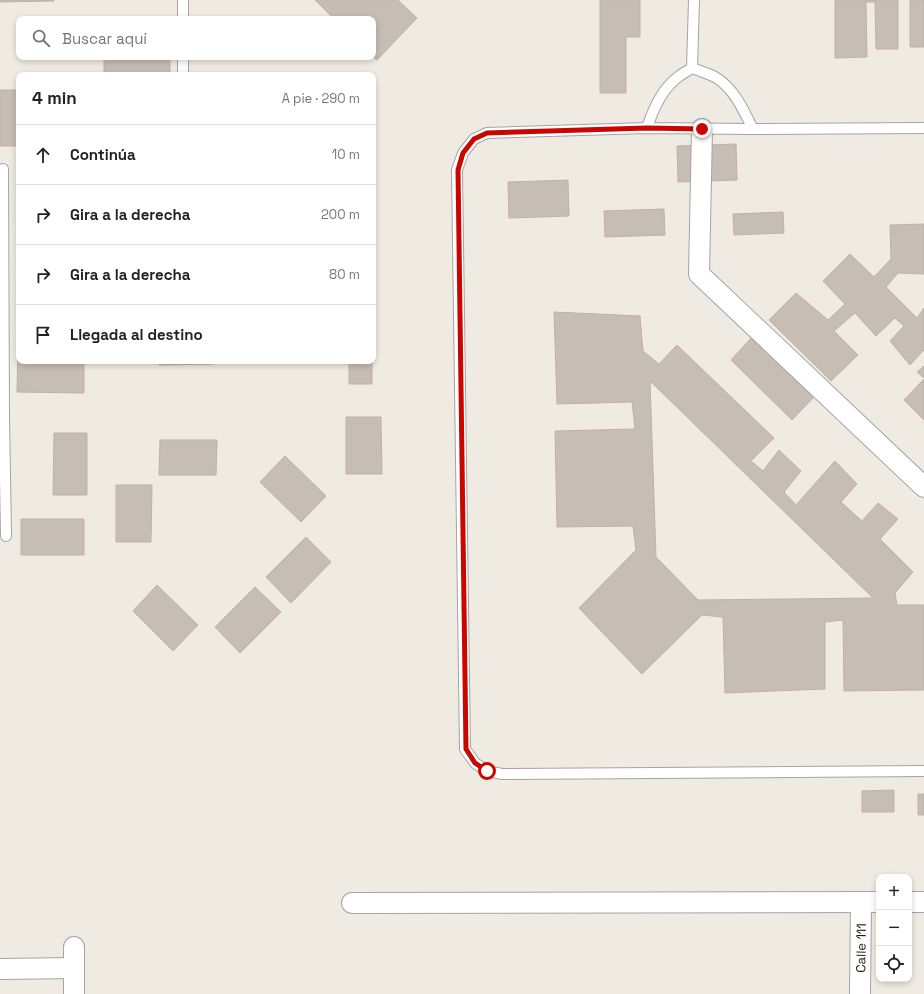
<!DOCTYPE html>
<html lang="es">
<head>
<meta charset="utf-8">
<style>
  :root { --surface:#fff; --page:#f2f2f2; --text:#222; --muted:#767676; --line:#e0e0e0 }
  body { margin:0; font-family:"Space Grotesk",sans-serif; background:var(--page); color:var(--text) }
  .controls { position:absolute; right:12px; bottom:12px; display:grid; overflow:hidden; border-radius:8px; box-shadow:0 2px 6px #0003 }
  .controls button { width:36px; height:36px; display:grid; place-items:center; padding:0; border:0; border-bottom:1px solid var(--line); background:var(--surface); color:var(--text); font:20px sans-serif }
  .stop { position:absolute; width:12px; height:12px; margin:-9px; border:3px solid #c90700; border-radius:50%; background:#fff }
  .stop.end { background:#c90700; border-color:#fff; box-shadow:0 1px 4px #0008 }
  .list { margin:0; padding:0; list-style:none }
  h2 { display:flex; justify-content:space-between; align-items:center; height:52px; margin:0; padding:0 16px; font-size:17px }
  h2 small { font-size:13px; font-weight:400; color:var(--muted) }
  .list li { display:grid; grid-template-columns:26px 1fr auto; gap:12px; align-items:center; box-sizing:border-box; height:60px; padding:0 16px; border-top:1px solid var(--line) }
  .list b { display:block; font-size:15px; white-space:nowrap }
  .list em { font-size:13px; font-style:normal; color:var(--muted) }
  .icon { flex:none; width:22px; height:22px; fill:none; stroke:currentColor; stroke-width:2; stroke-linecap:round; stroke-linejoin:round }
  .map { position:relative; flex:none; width:924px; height:994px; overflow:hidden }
  .search { position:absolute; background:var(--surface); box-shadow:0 2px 6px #0003; left:16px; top:16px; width:360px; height:44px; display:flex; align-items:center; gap:10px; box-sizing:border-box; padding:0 14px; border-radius:8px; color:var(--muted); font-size:15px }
  .panel { position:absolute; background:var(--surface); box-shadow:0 2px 6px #0003; left:16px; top:72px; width:360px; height:292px; border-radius:8px }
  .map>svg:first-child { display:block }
</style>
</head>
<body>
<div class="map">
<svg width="924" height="994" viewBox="0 0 924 994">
  <rect width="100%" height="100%" fill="#efebe2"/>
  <!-- building -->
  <path fill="#c6bdb5" stroke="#c1b1a4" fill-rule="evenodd" d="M0 0H54V1L0 2Z
    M315 0H398L417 18 377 60 373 57V19H334Z
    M600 0H640V37H626V93H600Z
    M835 0H898V49H876L875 2H866L867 57 835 58Z
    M910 0H924V47H910Z
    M104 57H170V75H104Z
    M0 90H19V146H0Z
    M736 144 737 180 678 182 677 146Z
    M568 180 569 216 509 218 508 182Z
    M664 209 665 235 605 237 604 211Z
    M783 212 784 233 734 235 733 214Z
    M924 224V274L898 273 886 287 917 318 924 308V350L910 365 890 341 904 326 895 318 876 336 855 313 834 331 858 355 831 381 769 320 796 293 828 320 845 304 823 281 850 254 874 277 891 259 890 225Z
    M554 312 640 316 643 351 659 364 677 345 774 438 751 461 763 471 779 450 801 471 784 492 796 505 835 461 857 484 841 502 862 521 878 503 898 519 880 539 913 572 895 593 897 605H924V690L844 691 843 620 825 622V689L725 693 723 617 702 615 642 674 579 608 636 550 633 526 557 527 555 431 635 429 632 402 557 404ZM650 381 873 598 698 600 656 557Z
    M752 337 814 397 792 420 731 360Z
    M18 342H19V361H84V393L17 392Z
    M159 361H215V364L159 365Z
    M349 361H372V384H349Z
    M924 366V378L917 372Z
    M924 379V420L904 400Z
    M346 417H381L382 474H346Z
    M54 433H87V495H53Z
    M160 440H217L216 475H159Z
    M285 456 326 496 301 522 260 482Z
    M116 485H152L151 542H116Z
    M21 519H84V555H21Z
    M306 537 331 562 291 603 266 577Z
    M157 585 198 625 173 651 133 611Z
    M255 587 281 612 240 653 215 627Z
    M894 790V812H862V791Z
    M918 794H924V815H918Z"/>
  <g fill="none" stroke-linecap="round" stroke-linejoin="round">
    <defs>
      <path id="lane" d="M183 0V19
        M692 68 694 0
        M183 75V57
        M647 128C653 109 662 89 678 77 682 74 687 71 692 68 699 71 708 73 715 77 735 89 743 110 753 129
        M924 128 753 129 647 128 487 133 474 139 463 153 457 170 465 749 475 763 487 771 502 774 924 771
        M3 169 4 418 6 536"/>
      <g id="street">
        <path d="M702 129 699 274 924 487"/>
        <path d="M909 902H924"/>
        <path d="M352 903 879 902"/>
        <path d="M74 947V994"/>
        <path d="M0 969 74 968"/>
        <path id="s1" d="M860 994 861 902"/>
      </g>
    </defs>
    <!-- lane casing -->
    <use href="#lane" stroke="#a4a4a4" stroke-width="12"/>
    <!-- street casing -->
    <use href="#street" stroke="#a4a4a4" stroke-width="22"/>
    <!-- lane -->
    <use href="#lane" stroke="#fff" stroke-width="10"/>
    <!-- street -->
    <use href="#street" stroke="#fff" stroke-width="20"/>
  </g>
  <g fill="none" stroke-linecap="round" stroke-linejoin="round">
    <!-- route -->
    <path stroke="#c90700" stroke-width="5" d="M487 771 475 763 466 749 458 170 463 153 474 139 487 133 647 128 702 129"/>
  </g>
  <g text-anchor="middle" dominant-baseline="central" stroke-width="4" stroke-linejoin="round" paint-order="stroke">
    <!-- street labels -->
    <g font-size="13" fill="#1d1d1d" stroke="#fff">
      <text stroke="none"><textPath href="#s1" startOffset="46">Calle 111</textPath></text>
    </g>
  </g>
</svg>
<div class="controls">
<button>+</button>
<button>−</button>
<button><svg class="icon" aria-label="locate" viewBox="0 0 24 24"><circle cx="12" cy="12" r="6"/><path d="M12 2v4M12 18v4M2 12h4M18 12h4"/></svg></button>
</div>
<div class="stop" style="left:487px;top:771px"></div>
<div class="stop end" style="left:702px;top:129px"></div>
<div class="search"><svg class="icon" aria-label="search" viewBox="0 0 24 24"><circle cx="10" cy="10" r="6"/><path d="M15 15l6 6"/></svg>Buscar aquí</div>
<section class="panel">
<h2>4 min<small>A pie · 290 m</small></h2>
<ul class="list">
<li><svg class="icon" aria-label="ahead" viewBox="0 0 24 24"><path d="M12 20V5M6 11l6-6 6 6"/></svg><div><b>Continúa</b></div><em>10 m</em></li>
<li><svg class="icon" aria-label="right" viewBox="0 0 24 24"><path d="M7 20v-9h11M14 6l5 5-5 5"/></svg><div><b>Gira a la derecha</b></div><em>200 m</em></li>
<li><svg class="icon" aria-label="right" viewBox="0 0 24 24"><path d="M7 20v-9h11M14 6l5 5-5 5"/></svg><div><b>Gira a la derecha</b></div><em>80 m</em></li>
<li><svg class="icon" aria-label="arrive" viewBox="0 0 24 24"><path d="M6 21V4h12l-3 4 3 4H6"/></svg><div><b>Llegada al destino</b></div></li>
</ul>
</section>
</div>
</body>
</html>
